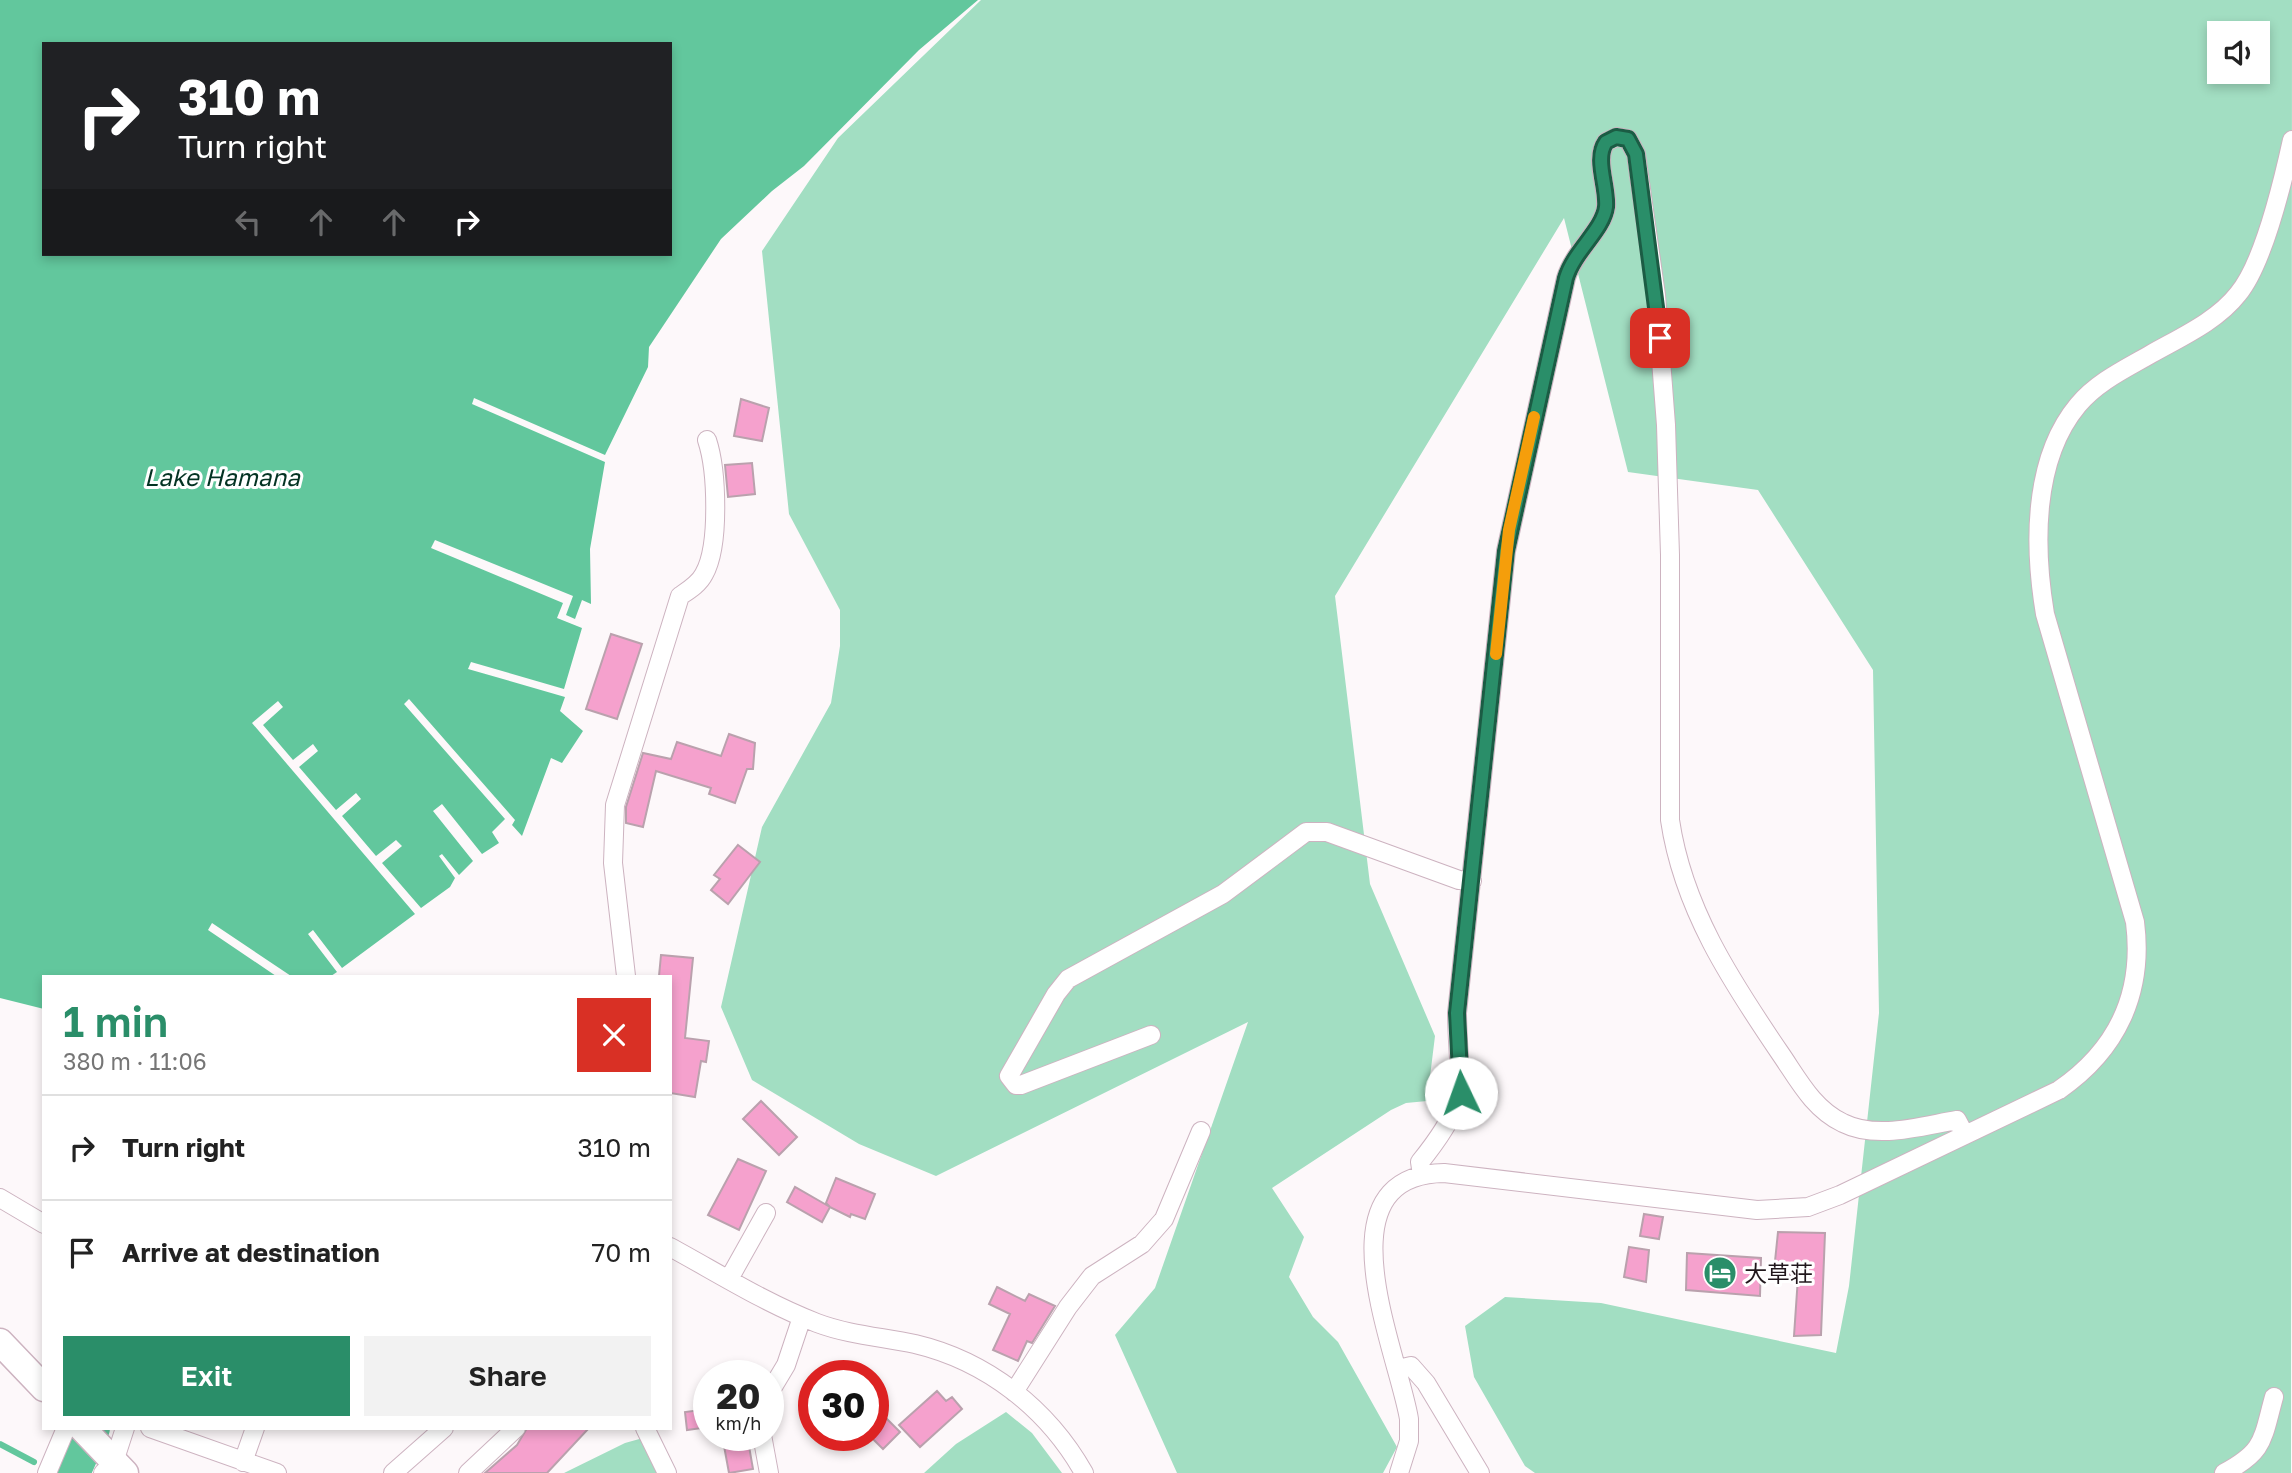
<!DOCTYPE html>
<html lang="en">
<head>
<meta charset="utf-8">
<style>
	:root { --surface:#fff; --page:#f2f2f2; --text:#222; --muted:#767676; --line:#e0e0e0; --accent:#2a8e69 }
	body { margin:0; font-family:"Golos Text","Noto Sans JP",sans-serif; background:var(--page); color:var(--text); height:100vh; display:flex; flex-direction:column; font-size:26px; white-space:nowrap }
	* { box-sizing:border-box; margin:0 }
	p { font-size:23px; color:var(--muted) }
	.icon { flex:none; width:38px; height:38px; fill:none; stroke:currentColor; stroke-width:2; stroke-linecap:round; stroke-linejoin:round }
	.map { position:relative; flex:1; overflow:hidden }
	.drawer { position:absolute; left:42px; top:975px; width:630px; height:455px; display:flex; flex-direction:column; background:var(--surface); border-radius:0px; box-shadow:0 4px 10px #0003 }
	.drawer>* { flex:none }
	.hud { position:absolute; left:42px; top:42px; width:630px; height:214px; border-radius:0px; box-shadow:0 4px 10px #0003; background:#202124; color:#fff; overflow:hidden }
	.tools { position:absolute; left:2207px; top:21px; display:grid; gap:14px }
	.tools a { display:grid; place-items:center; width:63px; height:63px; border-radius:0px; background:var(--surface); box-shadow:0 4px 10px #0003; font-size:35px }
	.speed { position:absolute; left:693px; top:1360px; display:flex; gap:14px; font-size:35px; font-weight:700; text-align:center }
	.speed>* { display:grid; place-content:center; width:91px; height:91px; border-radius:50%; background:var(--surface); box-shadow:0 4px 10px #0003; line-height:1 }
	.speed small { font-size:18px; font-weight:400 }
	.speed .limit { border:10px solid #d22; background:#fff; color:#111 }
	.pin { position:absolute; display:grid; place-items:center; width:60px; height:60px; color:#fff; margin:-30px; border-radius:14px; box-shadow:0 4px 10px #0006 }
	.me { position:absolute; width:77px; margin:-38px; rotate:357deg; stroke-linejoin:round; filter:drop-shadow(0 0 5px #0008) }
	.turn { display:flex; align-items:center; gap:24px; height:147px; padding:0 21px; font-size:32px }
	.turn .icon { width:91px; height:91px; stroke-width:2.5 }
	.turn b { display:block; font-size:49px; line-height:60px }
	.lanes { display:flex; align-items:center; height:66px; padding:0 21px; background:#0003; justify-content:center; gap:35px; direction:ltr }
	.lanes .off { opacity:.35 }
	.round { display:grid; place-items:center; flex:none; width:74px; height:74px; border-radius:0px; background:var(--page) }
	.headline { display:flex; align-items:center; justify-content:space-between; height:119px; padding:0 21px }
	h1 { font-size:42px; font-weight:600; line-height:52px; color:var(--accent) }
	.button { display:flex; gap:14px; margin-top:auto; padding:14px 21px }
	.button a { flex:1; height:80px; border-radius:0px; background:var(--accent); color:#fff; font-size:28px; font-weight:600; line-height:80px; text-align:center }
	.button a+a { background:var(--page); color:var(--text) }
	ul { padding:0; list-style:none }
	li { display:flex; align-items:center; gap:21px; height:105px; padding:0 21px; border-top:2px solid var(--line) }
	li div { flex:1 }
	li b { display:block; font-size:26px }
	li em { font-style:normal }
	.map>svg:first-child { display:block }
</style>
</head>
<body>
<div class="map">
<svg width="2292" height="1473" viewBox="0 0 2292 1473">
	<rect width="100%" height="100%" fill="#fdf8fa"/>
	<path fill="#a2dec2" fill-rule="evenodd" d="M981,0H2292L2291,1473H1535L1525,1466L1474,1377L1465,1326L1505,1297L1601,1303L1836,1353L1849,1286L1879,1013L1873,670L1758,490L1628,472L1564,218L1335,596L1370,884L1435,1036L1427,1101L1406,1103L1391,1110L1272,1188L1304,1237L1289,1277L1313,1317L1338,1342L1397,1447L1383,1473H1177L1115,1335L1155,1288L1248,1022L936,1176L859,1144L752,1080L721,1007L762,827L831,703L840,646V610L789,514L762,251L838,138ZM2219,33H2258V72H2219Z
		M1006,1412L1032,1433L1062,1473H924L956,1444Z
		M643,1438L666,1473H564L625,1443Z"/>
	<path fill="#62c79d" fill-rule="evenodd" d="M0,0H978L919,50L804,166L772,191L721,239L649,347L648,367L605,455L474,398L472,404L605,462L590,549L591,604L582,600L575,619L566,615L573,596L435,540L431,548L563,603L557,618L582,628L564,689L471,662L468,669L565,697L560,711L583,731L562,763L551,758L522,836L512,825L515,820L409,699L404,704L505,819L492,832L499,843L482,854L442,804L433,811L473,861L459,875L442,854L439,856L455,878L450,887L421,908L382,863L402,846L396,840L376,856L342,816L361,799L356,793L336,810L299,767L318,751L313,744L293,760L263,725L283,707L278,701L252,723L415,914L342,968L313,930L308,934L337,972L331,976H291L212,923L208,930L276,976H44V1009L0,998ZM44,44H670V254H44Z"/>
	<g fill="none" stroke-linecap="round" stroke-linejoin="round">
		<path stroke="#62c79d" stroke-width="6" d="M0,1444L34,1462"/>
		<path stroke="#62c79d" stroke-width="38" d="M71,1473L91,1428"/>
	</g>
	<path fill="#f5a1cd" stroke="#baa1ad" stroke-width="2" d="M741,399L769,408L762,441L734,436Z
		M752,463L755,494L728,497L725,465Z
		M611,634L642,644L617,719L586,709Z
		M729,734L755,743L753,769H747L735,803L709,794L711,788L656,771L643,827L626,823V807L643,753L671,759L677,742L721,756Z
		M738,845L760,862L728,904L711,890L720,879L714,875Z
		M661,955L693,958L685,1038L709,1041L706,1062L701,1061L695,1097L670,1093V976H659Z
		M761,1101L797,1137L779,1155L743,1119Z
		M738,1159L766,1171L739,1230L708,1215Z
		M836,1178L875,1194L865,1219L851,1214L850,1217L830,1207L822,1222L787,1202L795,1187L830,1207L826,1203Z
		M1644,1214L1663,1217L1659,1239L1640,1236Z
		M1778,1232L1825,1233L1821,1335L1794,1336L1798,1277L1774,1271Z
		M1629,1247L1649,1250L1646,1282L1624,1277Z
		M1687,1253L1761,1258L1760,1296L1686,1290Z
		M997,1287L1025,1301L1029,1294L1055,1306L1032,1343L1027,1341L1018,1361L993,1350L1010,1314L989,1304Z
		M937,1391L946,1401L952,1397L962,1409L920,1447L899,1425Z
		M873,1405L900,1432L883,1449L873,1439Z
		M709,1409V1427L687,1430L685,1412Z
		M527,1428H589L547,1473H485L517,1445Z
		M722,1435H747L753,1469L729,1473Z"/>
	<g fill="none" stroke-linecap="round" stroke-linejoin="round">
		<defs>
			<path id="street" d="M626,976L613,863L615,805L680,596C689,590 699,584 704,574C720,546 717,470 707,440
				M1151,1035L1021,1085H1016L1009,1076L1056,994L1068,979L1223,894L1306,832H1327L1459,880L1472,881
				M1422,1175L1420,1162C1473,1096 1458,1091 1457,1013L1506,551L1566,278C1574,251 1603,230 1606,207C1608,187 1594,160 1606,142L1617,137L1628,139L1636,154L1656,295L1666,425L1670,555V820C1683,908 1731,981 1780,1053C1798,1079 1813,1109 1843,1123C1877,1140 1921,1126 1957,1120L1965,1135
				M0,1198L44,1224
				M670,1247C718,1273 765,1303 817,1323C849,1335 882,1337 915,1344C987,1361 1048,1409 1084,1473
				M729,1279L766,1213
				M1398,1369L1411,1366L1426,1383L1480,1473
				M1014,1392L1068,1307L1092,1276L1142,1244L1164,1219L1201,1131
				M768,1395L786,1365L802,1317
				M150,1428L277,1473
				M645,1428L667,1473
				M762,1435L769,1473
				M243,1462L255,1428
				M47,1473L66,1428
				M103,1473L114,1462L125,1428
				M393,1473L444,1428
				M468,1473L516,1428
				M1399,1473L1409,1441V1419C1398,1352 1317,1175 1444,1173L1757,1210L1808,1207L1840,1195L2059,1090C2117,1050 2144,993 2135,922L2045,614C2034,548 2032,460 2078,405C2097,382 2125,369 2151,354C2181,337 2217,321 2238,294C2264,263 2283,181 2292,140
				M2224,1473C2265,1451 2262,1440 2274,1397"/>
			<path id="secondary" d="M0,1342L44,1388
				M82,1428L125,1473"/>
		</defs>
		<use href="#street" stroke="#cdb3c0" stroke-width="20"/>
		<use href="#secondary" stroke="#cdb3c0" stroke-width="29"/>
		<use href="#street" stroke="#fff" stroke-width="18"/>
		<use href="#secondary" stroke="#fff" stroke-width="26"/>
	</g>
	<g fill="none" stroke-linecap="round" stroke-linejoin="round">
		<defs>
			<path id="route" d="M1461,1093L1457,1013L1506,551L1566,278C1574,251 1603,230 1606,207C1608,187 1594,159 1606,142L1616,137L1628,139L1636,154L1660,338"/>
		</defs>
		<use href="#route" stroke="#1b5c44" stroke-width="18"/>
		<use href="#route" stroke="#2a8e69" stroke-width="12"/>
		<path stroke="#f59e0b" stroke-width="12" d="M1496,654L1509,530L1534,417"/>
	</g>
	<defs>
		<symbol id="hotel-disc" viewBox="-11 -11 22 22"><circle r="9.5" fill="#2a8e69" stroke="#fff"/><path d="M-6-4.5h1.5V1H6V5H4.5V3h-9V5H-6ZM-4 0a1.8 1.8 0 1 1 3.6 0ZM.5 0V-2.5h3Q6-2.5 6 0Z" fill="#fff"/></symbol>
	</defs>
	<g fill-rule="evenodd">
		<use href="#hotel-disc" x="1701" y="1254" width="38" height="38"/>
	</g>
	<g text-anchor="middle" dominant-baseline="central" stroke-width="6" stroke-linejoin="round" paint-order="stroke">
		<g font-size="23" fill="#21171c" stroke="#fff" text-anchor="start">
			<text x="1744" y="1273">大草荘</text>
		</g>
		<g font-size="24" font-style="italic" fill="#043323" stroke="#fff">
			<text x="222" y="476">Lake Hamana</text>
		</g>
	</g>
</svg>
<div class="tools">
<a><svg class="icon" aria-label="sound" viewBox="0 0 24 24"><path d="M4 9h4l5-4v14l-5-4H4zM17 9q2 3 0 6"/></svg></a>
</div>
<div class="speed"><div>20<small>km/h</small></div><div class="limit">30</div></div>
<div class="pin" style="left:1660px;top:338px;background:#d93025"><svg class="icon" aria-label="arrive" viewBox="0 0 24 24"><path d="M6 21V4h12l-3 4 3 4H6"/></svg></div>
<svg class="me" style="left:1461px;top:1093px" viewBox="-20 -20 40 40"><circle r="19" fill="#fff"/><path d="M0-13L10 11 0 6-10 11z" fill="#2a8e69"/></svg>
<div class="hud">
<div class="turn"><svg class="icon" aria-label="right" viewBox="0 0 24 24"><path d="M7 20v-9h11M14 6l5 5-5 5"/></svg><div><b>310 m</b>Turn right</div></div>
<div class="lanes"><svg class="icon off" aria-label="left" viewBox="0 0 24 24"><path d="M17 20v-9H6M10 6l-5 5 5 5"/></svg><svg class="icon off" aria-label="ahead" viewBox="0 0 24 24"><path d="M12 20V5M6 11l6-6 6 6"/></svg><svg class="icon off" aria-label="ahead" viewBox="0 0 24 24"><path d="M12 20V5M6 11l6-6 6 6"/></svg><svg class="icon" aria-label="right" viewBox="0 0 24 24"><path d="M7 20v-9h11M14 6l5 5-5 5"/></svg></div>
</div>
<section class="drawer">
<div class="headline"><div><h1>1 min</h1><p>380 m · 11:06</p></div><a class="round" style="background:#d93025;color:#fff"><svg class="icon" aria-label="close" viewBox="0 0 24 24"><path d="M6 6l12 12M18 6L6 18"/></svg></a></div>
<ul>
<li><svg class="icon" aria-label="right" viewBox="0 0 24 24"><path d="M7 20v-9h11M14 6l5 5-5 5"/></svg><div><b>Turn right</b></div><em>310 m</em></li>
<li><svg class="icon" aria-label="arrive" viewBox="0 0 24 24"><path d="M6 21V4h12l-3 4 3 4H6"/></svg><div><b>Arrive at destination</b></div><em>70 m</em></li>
</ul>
<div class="button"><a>Exit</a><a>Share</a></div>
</section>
</div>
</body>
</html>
